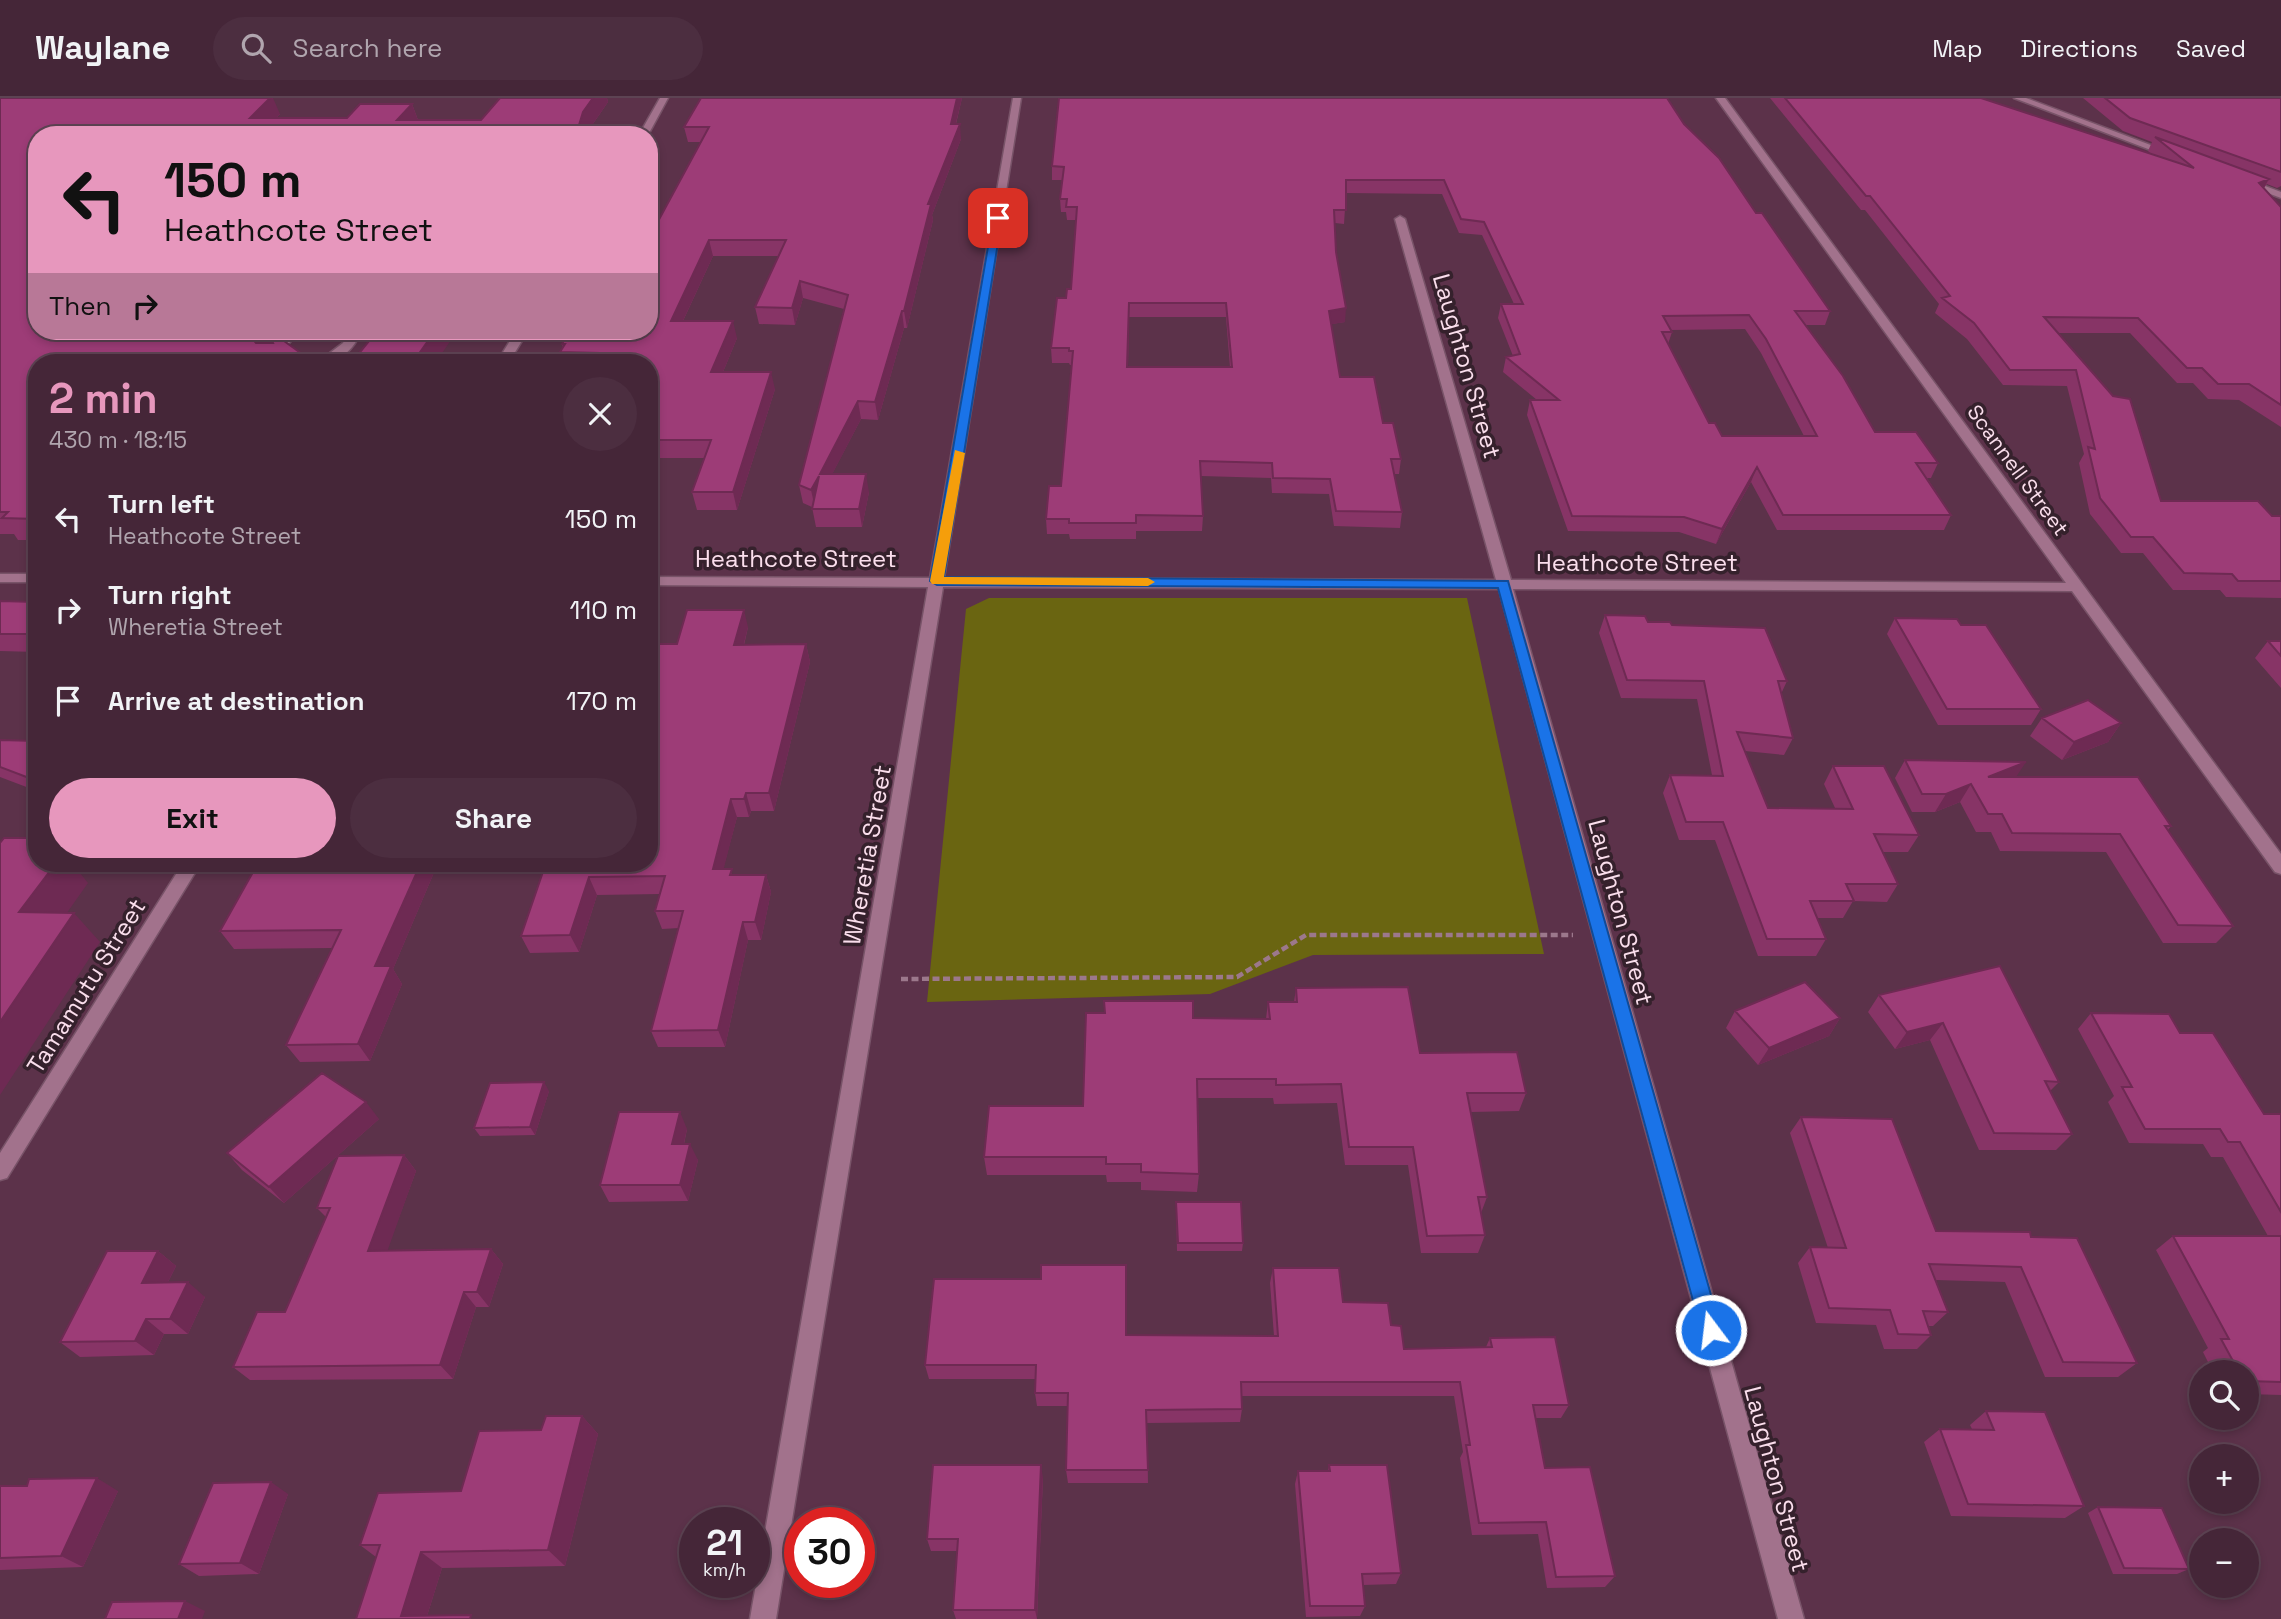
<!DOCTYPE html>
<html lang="en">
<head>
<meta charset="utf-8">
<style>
	:root { --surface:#452638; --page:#4c2e40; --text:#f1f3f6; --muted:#b0a5ae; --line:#5d4353; --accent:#e797bd }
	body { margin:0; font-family:"Space Grotesk",sans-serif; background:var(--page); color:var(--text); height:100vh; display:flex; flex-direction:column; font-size:26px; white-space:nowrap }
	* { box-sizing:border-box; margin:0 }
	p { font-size:23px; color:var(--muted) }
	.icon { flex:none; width:38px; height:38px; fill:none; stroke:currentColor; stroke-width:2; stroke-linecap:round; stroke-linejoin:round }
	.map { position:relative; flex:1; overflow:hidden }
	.panel { position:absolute; left:28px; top:256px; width:630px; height:518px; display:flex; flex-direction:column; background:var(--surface); border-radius:28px; box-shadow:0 4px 10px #0003,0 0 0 2px var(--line) }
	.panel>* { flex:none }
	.top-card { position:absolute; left:28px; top:28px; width:630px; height:214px; border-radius:28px; box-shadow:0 4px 10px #0003,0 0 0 2px var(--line); background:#e797bd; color:#111; overflow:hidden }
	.controls { position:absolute; left:2189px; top:1262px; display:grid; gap:14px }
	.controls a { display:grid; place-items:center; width:70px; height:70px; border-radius:50%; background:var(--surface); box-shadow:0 4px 10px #0003,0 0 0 2px var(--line); font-size:35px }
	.speed { position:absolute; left:679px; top:1409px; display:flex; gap:14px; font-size:35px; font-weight:700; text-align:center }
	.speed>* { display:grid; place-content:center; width:91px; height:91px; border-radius:50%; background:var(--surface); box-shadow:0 4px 10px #0003,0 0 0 2px var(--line); line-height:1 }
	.speed small { font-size:18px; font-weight:400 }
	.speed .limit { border:10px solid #d22; background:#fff; color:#111 }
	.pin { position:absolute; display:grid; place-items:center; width:60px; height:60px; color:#fff; margin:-30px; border-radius:14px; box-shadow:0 4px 10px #0006 }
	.me { position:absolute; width:77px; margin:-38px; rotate:345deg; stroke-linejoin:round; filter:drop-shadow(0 0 5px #0008) }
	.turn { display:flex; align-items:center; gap:24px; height:147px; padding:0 21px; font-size:32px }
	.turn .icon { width:91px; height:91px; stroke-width:2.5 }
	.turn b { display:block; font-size:49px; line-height:60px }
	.then { display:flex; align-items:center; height:66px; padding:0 21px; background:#0003; gap:14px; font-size:26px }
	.round { display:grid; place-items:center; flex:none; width:74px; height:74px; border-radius:37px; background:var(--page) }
	.headline { display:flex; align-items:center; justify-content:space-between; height:119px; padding:0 21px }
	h1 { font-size:42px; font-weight:700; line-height:52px; color:var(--accent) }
	.button { display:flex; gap:14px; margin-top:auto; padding:14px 21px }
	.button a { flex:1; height:80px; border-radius:42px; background:var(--accent); color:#111; font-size:28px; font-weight:700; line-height:80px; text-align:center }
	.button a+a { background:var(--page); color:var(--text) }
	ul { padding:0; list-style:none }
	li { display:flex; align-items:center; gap:21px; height:91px; padding:0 21px }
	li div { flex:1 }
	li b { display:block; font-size:26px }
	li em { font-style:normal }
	header { display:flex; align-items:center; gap:42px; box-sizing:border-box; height:98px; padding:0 35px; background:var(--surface); border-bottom:2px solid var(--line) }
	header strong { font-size:33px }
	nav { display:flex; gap:38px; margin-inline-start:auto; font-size:24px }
	.search { width:490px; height:63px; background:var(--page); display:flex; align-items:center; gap:18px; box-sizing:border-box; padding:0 24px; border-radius:38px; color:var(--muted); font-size:26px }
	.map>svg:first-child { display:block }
</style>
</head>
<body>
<header>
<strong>Waylane</strong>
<div class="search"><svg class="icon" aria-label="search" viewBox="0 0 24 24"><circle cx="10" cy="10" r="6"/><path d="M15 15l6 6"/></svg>Search here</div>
<nav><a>Map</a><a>Directions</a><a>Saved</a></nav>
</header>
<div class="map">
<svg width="2281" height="1521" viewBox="0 0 2281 1521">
	<rect width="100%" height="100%" fill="#5c324a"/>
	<path fill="#6a6511" d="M989,500H1467L1544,856L1313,857L1210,896L927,904L966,511Z"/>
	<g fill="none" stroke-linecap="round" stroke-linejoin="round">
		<defs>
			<path id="minor" d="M660,0H668L648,37H639Z
				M1013,0H1021L944,480L1496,482L1395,121L1400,118L1405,121L1511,482L2066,485L1716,0H1725L2281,756V776L2275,774L2072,493L1513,491L1804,1521H1778L1499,491L943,489L776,1521H750L928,489L649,487V479L930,480Z
				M2014,0H2026L2177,57L2169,59Z
				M2244,80L2281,94V100L2241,85L2239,83Z
				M287,233H299L277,260L281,264H268L264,260Z
				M349,233H361C354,253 339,264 318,264L343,245Z
				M516,233H528L509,264H497Z
				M0,476H37V484H0Z
				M183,765H201L7,1080L0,1082V1055Z"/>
		</defs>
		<use href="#minor" stroke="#785368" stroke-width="3"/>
		<path stroke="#9c788c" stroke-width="4.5" stroke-dasharray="7 3.5" stroke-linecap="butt" d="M901,881L1237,879L1306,837H1573"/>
		<use href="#minor" fill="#a2728c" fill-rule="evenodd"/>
	</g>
	<path fill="#873466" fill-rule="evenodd" d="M0,0L280,16L276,20H347L412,6L418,22H481L500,0H607L608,4L588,33L37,233H266L272,245L313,264H37V442H18L14,436H0Z
		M701,0H962L956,26L961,41L932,117L933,122L907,230H904L878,322L861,321L832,376L869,394L862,429H816L812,409L803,405L799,387L844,211L803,200L795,227L759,226L755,209L779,158H713L683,223L737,240L723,274L775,291L737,412H697L692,394L705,360H649V264H563L560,254L563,250L562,246L649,233L701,44H688L684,29Z
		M1770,0H1981L2152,57L2148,53L2152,44L2123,33L2083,0H2281V88L2277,90L2267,86L2264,90L2281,109V329L2239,302L2208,301L2193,285H2177L2130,235H2057L2161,403L2272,418H2281V500L2226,499L2220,492H2173L2143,455H2121L2090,416L2079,365L2084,356L2067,288L2003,287L1967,241L1935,215L1939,206L1865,112H1861Z
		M1684,26L1756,115L1830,213L1825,227H1806L1875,334L1938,365L1931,380H1927L1951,417L1944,432H1777L1751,384L1716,446L1679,434L1568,433L1527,317L1530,302H1537L1503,274L1506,259L1513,258L1498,220L1501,206H1514L1482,137L1459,135L1442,96L1346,95L1344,126L1335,125L1336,154L1345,224L1331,226L1340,279L1383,325L1401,361L1399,376H1394L1402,414L1400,430L1334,428L1329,396L1272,395L1271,380L1201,378L1203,418L1202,433H1136V441H1070L1069,436H1047L1046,421L1061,388L1072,267H1070L1069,265H1052L1051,250L1066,200L1071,191L1076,122H1067L1066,114H1061L1060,101L1062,82H1052V68ZM1129,219H1226L1230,269H1128ZM1745,231L1761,255L1804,338H1722L1709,325L1668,246L1672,234L1671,232Z
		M0,503L37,504V554L0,553Z
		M1605,517L1672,527L1787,583L1781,596L1793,640L1784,657L1745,653L1768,710H1835L1824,686L1833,668L1919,737L1908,754H1882L1898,786L1887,804L1853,803L1843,820H1817L1826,841L1816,858H1758L1715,742H1679L1663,695L1670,677H1712L1697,601L1621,600L1599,535Z
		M1895,520L1961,527L2041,611L2031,627H1938L1887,536Z
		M748,529L744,547L806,546L810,564L774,713H751L749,719H737L723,771L734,777H766L771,794L761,842H748L725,949H658L651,933L679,830L662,831L655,813L660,796L597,797L579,854L530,855L521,838L677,546Z
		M2268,543H2281V590L2255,560Z
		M2042,620L2121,625L2108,644L2062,662L2030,638Z
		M0,642L37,643V693L0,679Z
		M1905,662L2016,679L2171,728L2168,732L2233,828L2216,845H2163L2106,754L2000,753L1991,734H1976L1960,704L1935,714H1912L1895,680Z
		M258,765H438L393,871L402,886L370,963L300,964L286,947L333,850L234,851L220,833Z
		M2000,868L2059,984L2050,993L2072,1036L2056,1052H1979L1930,942L1895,951L1868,914L1879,897Z
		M1296,890L1420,955L1526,995L1519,1013L1471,1014L1487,1099L1481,1115L1485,1137L1478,1155H1421L1408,1067H1345L1337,1005L1274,1006L1273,1000H1198L1199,1076L1197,1094L1141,1092V1084H1107L1106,1077H987L984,1059L1083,1008L1193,920L1266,921L1268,904H1294Z
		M1735,913L1840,920L1829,938L1758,967L1726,930Z
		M2091,915L2180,935L2264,1016H2281V1297L2247,1296V1274H2213L2203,1254L2208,1250L2156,1152L2173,1138H2268L2223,1059H2211L2203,1046L2129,1045L2108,1004L2114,998L2078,931Z
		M549,993L535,1037L480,1038L474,1030Z
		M1801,1019L1936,1133L2031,1139L2137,1265L2118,1279H2045L2005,1184L1936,1182L1948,1214L1933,1228H1929L1931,1237L1917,1251H1884L1876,1227L1816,1225L1798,1165L1810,1149L1828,1150L1790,1035Z
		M379,1021L284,1105L242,1072L227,1055Z
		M687,1031L684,1046L698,1062L688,1103L609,1104L600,1087Z
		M404,1057L416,1073L387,1152L491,1151L503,1166L489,1209H476L453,1281L250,1282L233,1269L285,1214L326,1119L317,1110Z
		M1176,1104L1243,1145L1242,1153H1177Z
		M158,1153L176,1168L168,1184L205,1199L188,1236H164L154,1257L80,1259L60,1244Z
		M1273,1170L1391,1227L1404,1251L1486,1249L1490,1240L1569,1307L1561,1320H1535L1545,1370L1615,1478L1605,1489L1547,1490L1538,1436L1472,1437L1460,1360L1463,1354L1454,1298H1241L1242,1311L1240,1324L1147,1325L1148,1385H1068L1066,1372L1068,1308H1037L1035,1295L1036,1281H929L925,1267L1126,1237L1274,1238L1270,1185Z
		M1986,1313L2084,1408L2065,1420L1951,1418L1924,1344L1940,1331H1972L1970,1327Z
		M582,1318L598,1336L565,1468L442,1470L427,1518L356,1521L376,1459L360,1447L461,1393L541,1332Z
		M1329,1367L1401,1475L1396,1486L1363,1487L1365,1508L1360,1518L1306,1519L1295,1386L1298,1373H1328Z
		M1043,1380L1037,1521H956L953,1512L957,1453H931L927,1441Z
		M0,1388L118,1393L83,1469L0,1472Z
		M288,1396L259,1476L199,1478L179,1466Z
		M2098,1409L2189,1471L2177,1476H2113L2088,1415Z"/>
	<path fill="#6e2a53" d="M267,0H273L280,16L260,37L250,20Z
		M593,0H607L608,4L588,33L587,37H576L583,14Z
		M957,0H962L952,41L951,26Z
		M412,6L419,25L397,22Z
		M960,26L961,41L932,117L933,122L907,230L904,213L928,106Z
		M2269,81L2261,95L2259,85Z
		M709,142L713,158L675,240L671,223Z
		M800,183L803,200L795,227L792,210Z
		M1346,210L1345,224L1327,227L1329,213Z
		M902,213L904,230L878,322L875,304Z
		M733,223L737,240L716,291L711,274Z
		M256,233H266L272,246L261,260L251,239Z
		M435,233H457L436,264H413Z
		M771,274L775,291L737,412L733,394Z
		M858,303L861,321L823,394L820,376Z
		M1757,369L1751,384L1716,446L1722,431Z
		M866,376L869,394L862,429L859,411Z
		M819,378L815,410L811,392Z
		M744,512L748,529L739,565L734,547Z
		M806,546L810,564L774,713L769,695Z
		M2121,625L2108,644L2062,662L2074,644Z
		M2026,664L2014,682L1988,679Z
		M1971,686L1960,704L1935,714L1946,696Z
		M746,695L751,713L749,719L744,701Z
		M731,701L737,719L719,789L713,771Z
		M50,765H72L88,785L47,843L19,814Z
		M421,765H438L393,871L402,886L370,963L358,946L375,868Z
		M766,777L771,794L761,842L755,824Z
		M589,779L597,797L579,854L570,837Z
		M74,815L100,844L0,997V924Z
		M743,824L748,842L725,949L718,932Z
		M1840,920L1829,938L1758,967L1769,950Z
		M1943,925L1930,942L1895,951L1907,934Z
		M544,984L549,993L535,1037L530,1029Z
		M366,1004L379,1021L284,1105L269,1089Z
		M680,1014L687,1031L680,1063L672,1046Z
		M690,1046L698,1062L688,1103L680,1087Z
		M404,1057L416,1073L382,1168L368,1153Z
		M491,1151L503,1166L489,1209L477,1194Z
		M158,1153L176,1168L160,1200L142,1185Z
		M188,1184L205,1199L188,1236L170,1221Z
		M464,1194L476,1209L453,1281L440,1267Z
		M146,1221L164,1236L154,1257L135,1243Z
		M582,1318L598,1336L565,1468L548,1452Z
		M1041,1367L1043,1380L1037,1521L1035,1512Z
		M97,1380L118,1393L83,1469L61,1458Z
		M271,1384L288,1396L259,1476L240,1465Z
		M421,1454L442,1470L426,1521L401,1518Z
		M185,1503L205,1513L202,1521H178Z"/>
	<path fill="#9d3c77" stroke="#6e2a53" stroke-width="2" fill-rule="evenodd" d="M0,0H270L250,20H347L360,6H412L397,22H481L500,0H593L583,14L576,37H37V233H256L251,239L256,245H273L270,239L273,235L313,264H37V421L2,420L8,414H0Z
		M701,0H957L951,26H960L928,106H931L904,213H902L875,304L858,303L820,376H866L859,411H812L819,378L811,392L799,387L848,197L800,183L792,210L755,209L786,142H709L671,223H733L711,274H771L733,394H692L711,342H649V264H588L598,255L560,254L565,246H562L569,233H649V140L709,29H684Z
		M1059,0H1667L1684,26L1719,60L1756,115H1762L1830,213H1795L1843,278L1875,334H1916L1938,365H1916L1951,417H1783L1757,369L1722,431L1684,419L1572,418L1530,302H1559L1506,259L1520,256L1501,206H1523L1484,124L1461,121L1444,82H1346V112H1334L1336,154L1346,210L1329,213L1340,279H1374L1383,325H1393L1401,361H1391L1402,414L1336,413L1330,381L1273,380L1272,365L1200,363L1203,418L1136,417V425H1069V421H1046L1049,388H1061L1073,253H1069V250H1051L1057,200H1066L1067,191H1071L1077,109H1066L1067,101H1060L1064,69L1052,68ZM1129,205H1226L1232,269H1127ZM1749,217L1766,241L1817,338H1722L1715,325H1709L1662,234H1672L1663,218Z
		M1785,0H1981L2194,70L2155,39L2269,81L2259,85L2281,109V307L2249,286H2218L2202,270H2187L2138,220L2044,219L2113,298L2130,301L2161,403H2258L2272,418H2281V483H2238L2232,476L2184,475L2153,439H2131L2100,400L2088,349L2095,351L2076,272H2010L1974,225L1942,200L1950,198L1870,98H1866Z
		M2105,0H2281V74L2130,20Z
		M377,233H435L413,264H352Z
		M0,503L37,504V536H0Z
		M687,512H744L734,547L806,546L769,695H746L744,701H731L713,771H732L730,777H766L755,824H743L718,932L651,933L683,813H655L665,778L589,779L570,837L521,838L546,765H649V546H677Z
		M1605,517L1645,518L1648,524H1670L1672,527L1765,530L1787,583H1778L1793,640L1737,634L1768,710L1853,711L1833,668H1884L1919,737L1874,736L1898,786H1846L1854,803H1810L1826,841H1767L1723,724H1686L1670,677L1723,678L1704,583L1627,582Z
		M1895,520L1957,521L1961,527H1986L2041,611H1947Z
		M2268,543H2281V558Z
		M2088,602L2121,625L2074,644L2042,620Z
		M0,642L37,643V683L0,669Z
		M1905,662L2026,664L1988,679H2138L2171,728H2165L2233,828L2178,827L2120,736L2012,735L2002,716H1988L1971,686L1946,696H1922Z
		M4,740H37V765H56L19,814L74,815L0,924V745Z
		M258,765H421L375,868H391L358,946L286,947L341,832L220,833Z
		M2000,868L2059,984L2045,983L2072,1036L1994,1035L1943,925L1907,934L1879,897Z
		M1805,884L1840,920L1769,950L1735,913Z
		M1408,889L1420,955L1517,954L1526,995H1467L1487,1099H1478L1485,1137L1427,1138L1413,1049H1349L1341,986L1276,987V981H1197L1199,1076L1141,1074V1066H1106V1059H984L989,1008H1083L1086,915H1105L1104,903H1193V920L1270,921L1268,904H1297L1296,890Z
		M2091,915L2169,916L2180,935H2213L2264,1016H2281V1114L2240,1044H2228L2220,1031H2145L2122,989H2132Z
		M322,975L366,1004L269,1089L227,1055Z
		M544,984L530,1029L474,1030L490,985Z
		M619,1014H680L672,1046H690L680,1087H600Z
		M1801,1019L1892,1021L1936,1133L2030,1134L2031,1139L2077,1140L2137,1265L2063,1264L2021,1169L1929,1166L1948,1214L1923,1213L1931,1237L1898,1236L1890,1212L1829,1210L1810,1149L1846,1150Z
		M404,1057L368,1153L491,1151L477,1194H464L440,1267L233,1269L257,1214H285L330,1110H317L338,1058Z
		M1176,1104H1241L1243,1145H1178Z
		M2173,1138H2281V1284L2247,1283V1274H2239L2221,1241H2229Z
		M107,1153H158L142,1185L188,1184L170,1221H146L135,1243L60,1244Z
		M1041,1167H1126V1237L1278,1238L1273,1170H1339L1343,1204L1388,1205L1391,1227L1401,1228L1404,1251L1492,1249L1490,1240L1555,1239L1569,1307H1533L1545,1370L1590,1369L1615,1478L1556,1479L1546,1424L1479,1425L1466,1347H1470L1460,1284H1241L1242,1311L1146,1312L1148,1372H1066L1068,1295H1035L1036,1267H925L934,1181H1041Z
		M1986,1313L2045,1314L2084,1408L1968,1406L1940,1331L1994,1332Z
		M546,1318H582L548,1452L421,1454L401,1518L471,1517L470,1521H356L380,1447H360L378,1395L461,1393L479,1333L541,1332Z
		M933,1367H1041L1035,1512H953L958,1441H927Z
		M1329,1367H1387L1401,1475L1362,1476L1365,1508H1310L1298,1373H1330Z
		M97,1380L61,1458L0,1460V1388H27L29,1381Z
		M271,1384L240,1465L179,1466L213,1385Z
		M2098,1409L2162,1410L2189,1471L2124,1470Z
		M185,1503L178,1521H105L112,1504Z"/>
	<path fill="#1a73e8" stroke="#114b97" stroke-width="2" d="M998,117L1002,120L944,479L1508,483L1721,1232L1718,1239L1711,1242L1704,1239L1701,1232L1498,490L937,487L930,483L993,120Z"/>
	<path fill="#f59e0b" d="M955,352L965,355L944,479L1148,480L1155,484L1148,488L932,486L930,483Z"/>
	<g text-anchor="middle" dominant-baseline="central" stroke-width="7" stroke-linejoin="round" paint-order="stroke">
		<g font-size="21" fill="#fadeec" stroke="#35212c">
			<text transform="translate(2018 372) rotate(54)">Scannell Street</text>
		</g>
		<g font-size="24" fill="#fadeec" stroke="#35212c">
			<text transform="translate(1467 268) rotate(74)">Laughton Street</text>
			<text x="796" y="460">Heathcote Street</text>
			<text x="1637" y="464">Heathcote Street</text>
			<text transform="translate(867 757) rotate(-80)">Wheretia Street</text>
			<text transform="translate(1621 814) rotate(75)">Laughton Street</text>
			<text transform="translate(86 888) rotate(-58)">Tamamutu Street</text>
			<text transform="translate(1777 1381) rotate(75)">Laughton Street</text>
		</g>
	</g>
</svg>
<div class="controls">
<a><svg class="icon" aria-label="search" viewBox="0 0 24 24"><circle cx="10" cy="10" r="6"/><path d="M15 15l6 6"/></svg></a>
<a>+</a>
<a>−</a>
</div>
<div class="speed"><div>21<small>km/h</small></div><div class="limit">30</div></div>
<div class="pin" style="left:998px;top:120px;background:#d93025"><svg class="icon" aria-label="arrive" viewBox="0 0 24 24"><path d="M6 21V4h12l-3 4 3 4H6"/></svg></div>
<svg class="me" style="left:1711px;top:1232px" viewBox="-20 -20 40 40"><circle r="17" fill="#1a73e8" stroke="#fff" stroke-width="3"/><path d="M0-11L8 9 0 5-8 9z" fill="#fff"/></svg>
<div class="top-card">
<div class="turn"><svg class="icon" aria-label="left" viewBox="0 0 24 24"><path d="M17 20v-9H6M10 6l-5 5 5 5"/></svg><div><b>150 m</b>Heathcote Street</div></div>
<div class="then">Then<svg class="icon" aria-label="right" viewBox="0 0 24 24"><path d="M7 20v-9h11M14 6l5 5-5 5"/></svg></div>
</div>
<section class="panel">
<div class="headline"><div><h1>2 min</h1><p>430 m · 18:15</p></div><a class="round"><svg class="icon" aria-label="close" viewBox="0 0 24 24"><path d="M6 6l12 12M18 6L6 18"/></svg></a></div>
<ul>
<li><svg class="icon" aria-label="left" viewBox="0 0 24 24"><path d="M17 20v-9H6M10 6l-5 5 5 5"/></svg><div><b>Turn left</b><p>Heathcote Street</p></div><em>150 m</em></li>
<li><svg class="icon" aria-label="right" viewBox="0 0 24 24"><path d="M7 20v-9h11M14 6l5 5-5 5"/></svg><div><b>Turn right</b><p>Wheretia Street</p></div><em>110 m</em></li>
<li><svg class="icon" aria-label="arrive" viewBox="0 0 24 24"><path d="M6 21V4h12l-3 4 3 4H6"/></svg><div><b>Arrive at destination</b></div><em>170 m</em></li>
</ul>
<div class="button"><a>Exit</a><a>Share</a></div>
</section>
</div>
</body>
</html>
